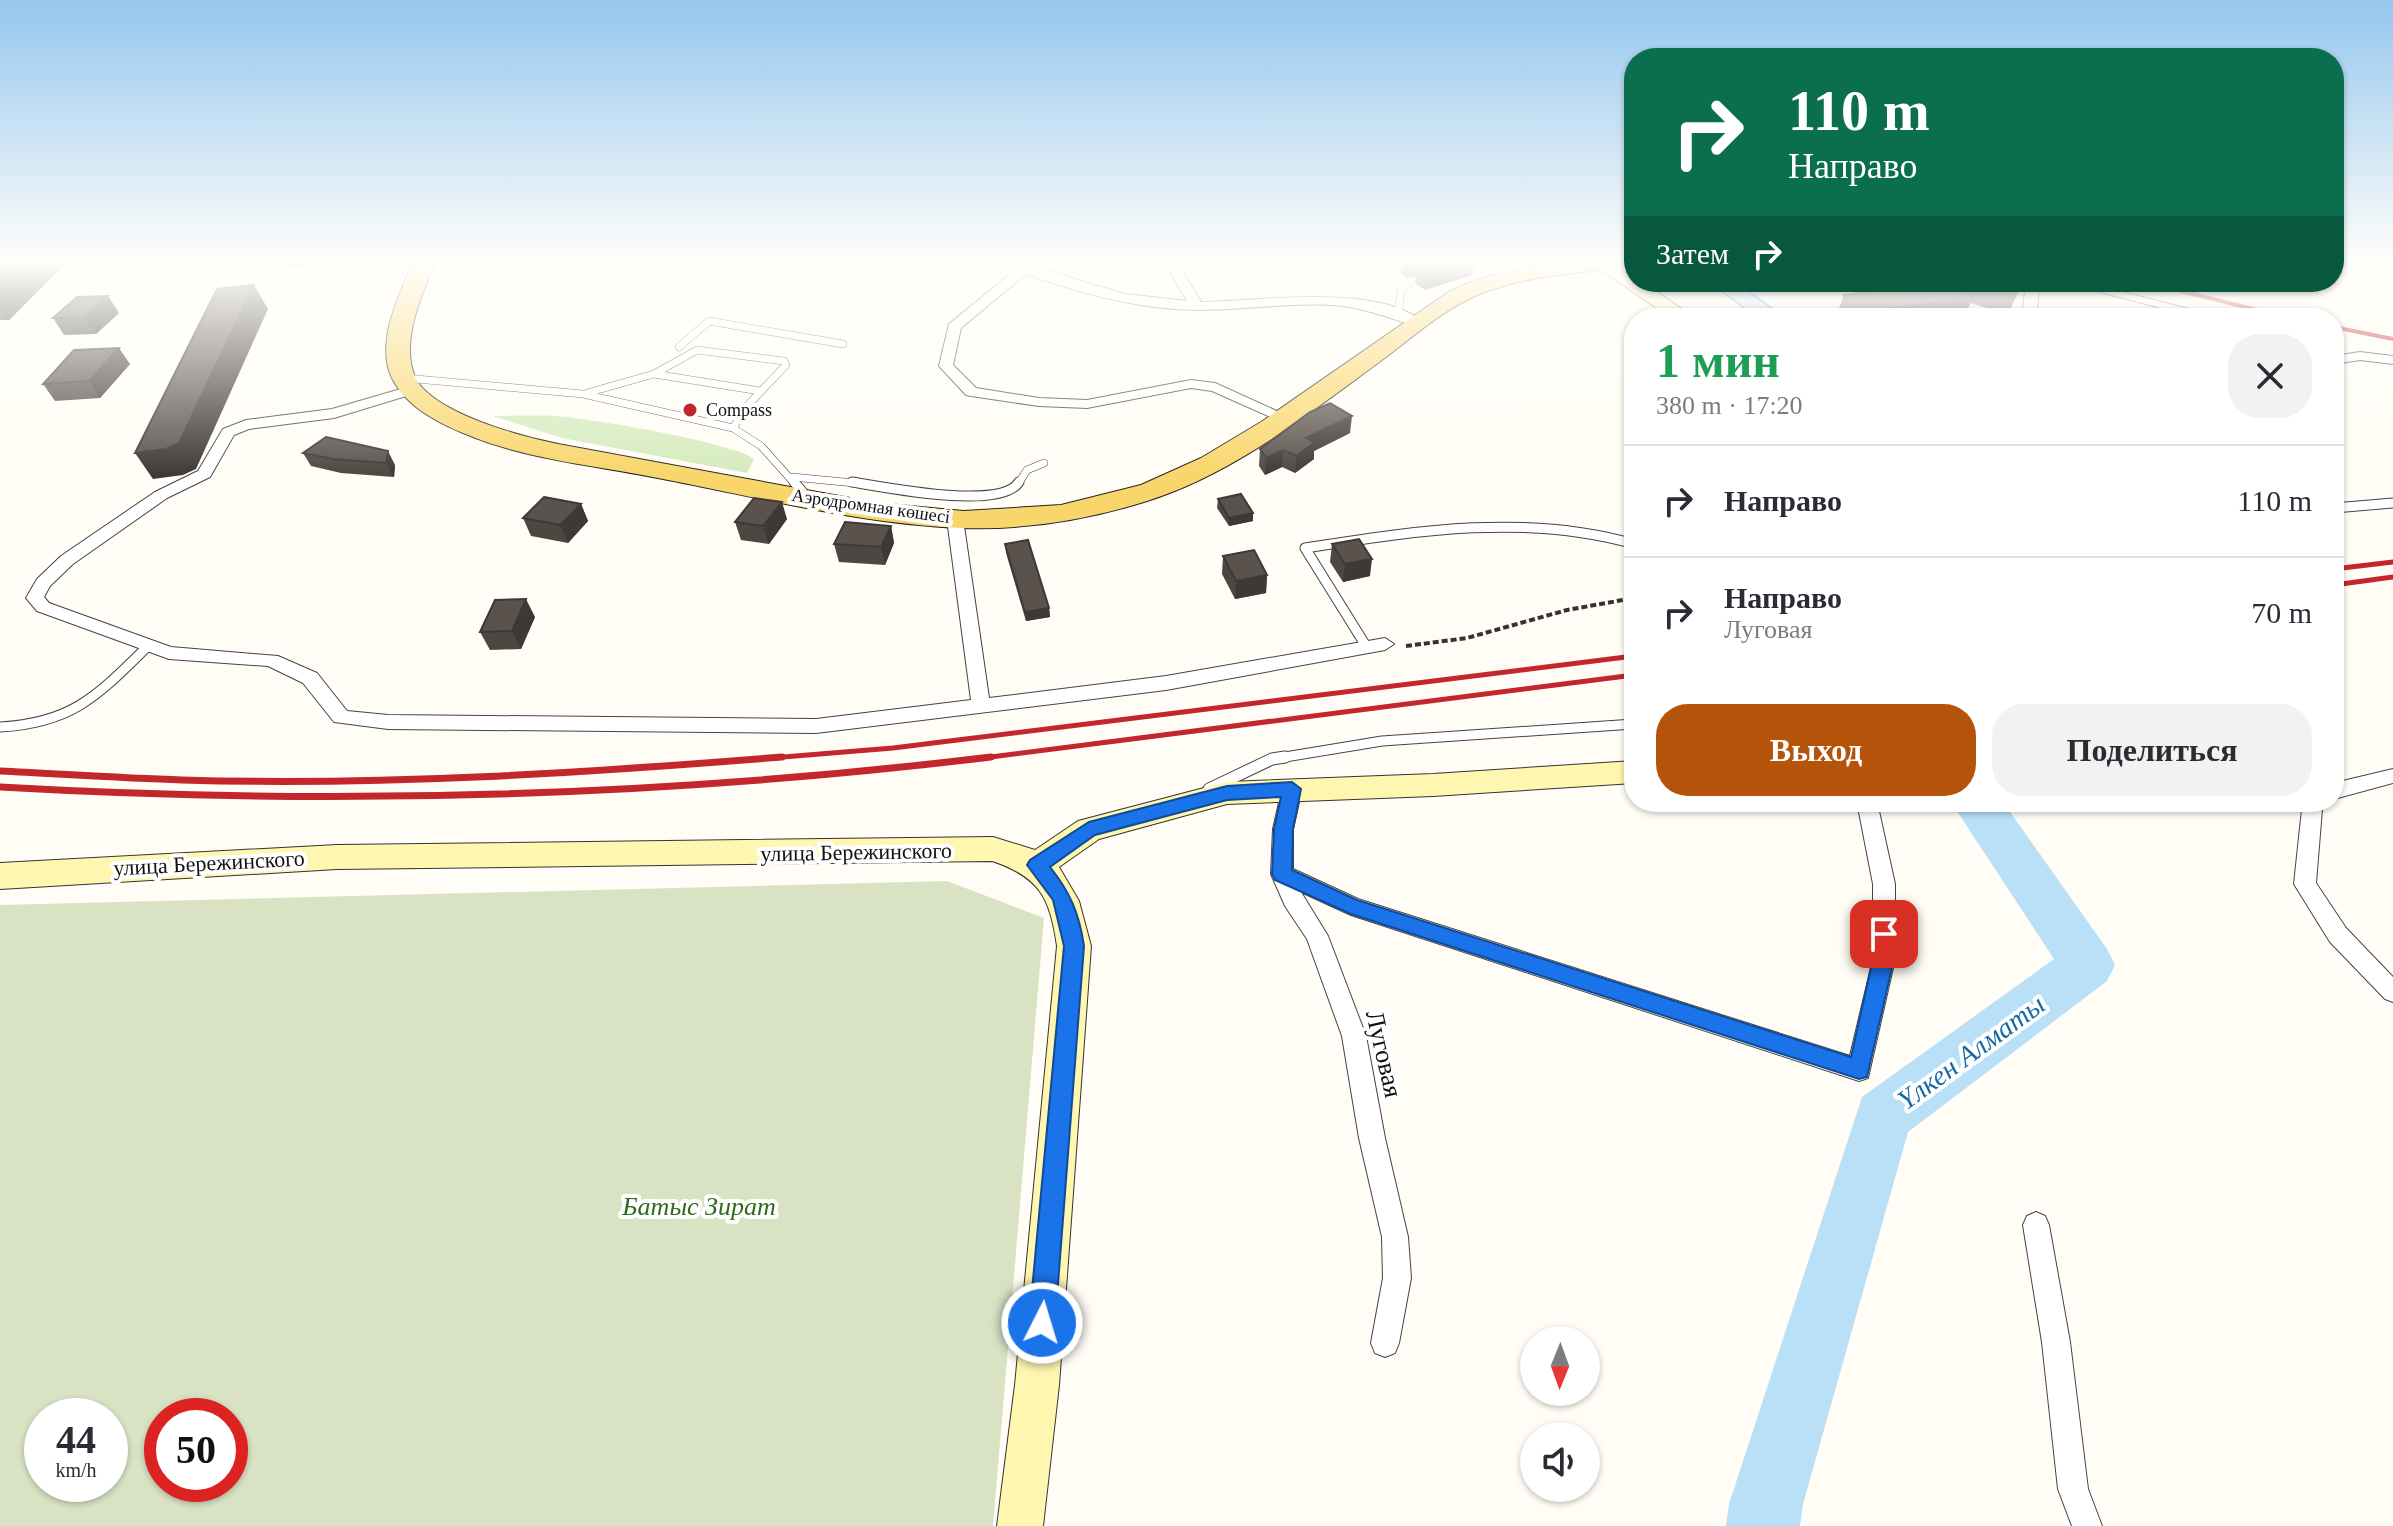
<!DOCTYPE html>
<html lang="ru">
<head>
<meta charset="utf-8">
<style>
	:root { --surface:#fff; --page:#f2f2f3; --text:#2b2b33; --muted:#7c7c81; --line:#e1e1e2; --accent:#b45309 }
	body { margin:0; font-family:Georgia,serif; background:var(--page); color:var(--text); height:100vh; display:flex; flex-direction:column; font-size:30px; white-space:nowrap }
	* { box-sizing:border-box; margin:0 }
	p { font-size:26px; color:var(--muted) }
	.icon { flex:none; width:44px; height:44px; fill:none; stroke:currentColor; stroke-width:2; stroke-linecap:round; stroke-linejoin:round }
	.map { position:relative; flex:1; overflow:hidden }
	.panel { position:absolute; left:1624px; top:308px; width:720px; height:504px; display:flex; flex-direction:column; background:var(--surface); border-radius:32px; box-shadow:0 2px 6px #0004 }
	.panel>* { flex:none }
	.banner { position:absolute; left:1624px; top:48px; width:720px; height:244px; border-radius:32px; box-shadow:0 2px 6px #0004; background:#0b6e4f; color:#fff; overflow:hidden }
	.needle { width:52px; rotate:181deg }
	.tools { position:absolute; left:1520px; top:1326px; display:grid; gap:16px }
	.tools a { display:grid; place-items:center; width:80px; height:80px; border-radius:50%; background:var(--surface); box-shadow:0 2px 6px #0004; font-size:40px }
	.speed { position:absolute; left:24px; top:1398px; display:flex; gap:16px; font-size:40px; font-weight:700; text-align:center }
	.speed>* { display:grid; place-content:center; width:104px; height:104px; border-radius:50%; background:var(--surface); box-shadow:0 2px 6px #0004; line-height:1 }
	.speed small { font-size:20px; font-weight:400 }
	.speed .limit { border:12px solid #d22; background:#fff; color:#111 }
	.pin { position:absolute; display:grid; place-items:center; width:68px; height:68px; color:#fff; margin:-34px; border-radius:16px; box-shadow:0 4px 12px #0006 }
	.me { position:absolute; width:88px; margin:-44px; rotate:5deg; stroke-linejoin:round; filter:drop-shadow(0 0 6px #0008) }
	.turn { display:flex; align-items:center; gap:28px; height:168px; padding:0 32px; font-size:36px }
	.turn .icon { width:104px; height:104px; stroke-width:2.5 }
	.turn b { display:block; font-size:56px; line-height:68px }
	.then { display:flex; align-items:center; height:76px; padding:0 32px; background:#0003; gap:16px; font-size:30px }
	.round { display:grid; place-items:center; flex:none; width:84px; height:84px; border-radius:32px; background:var(--page) }
	.headline { display:flex; align-items:center; justify-content:space-between; height:136px; padding:0 32px }
	h1 { font-size:48px; font-weight:700; line-height:60px; color:#1e9e55 }
	.action { display:flex; gap:16px; margin-top:auto; padding:16px 32px }
	.action a { flex:1; height:92px; border-radius:32px; background:var(--accent); color:#fff; font-size:32px; font-weight:700; line-height:92px; text-align:center }
	.action a+a { background:var(--page); color:var(--text) }
	ul { padding:0; list-style:none }
	li { display:flex; align-items:center; gap:24px; height:112px; padding:0 32px; border-top:2px solid var(--line) }
	li div { flex:1 }
	li b { display:block; font-size:30px }
	li em { font-style:normal }
	.map>svg:first-child { display:block }
</style>
</head>
<body>
<div class="map">
<svg width="2393" height="1526" viewBox="0 0 2393 1526">
	<rect width="100%" height="100%" fill="#fffdf5"/>
	<path fill="#d5ebbd" d="M493,416C514,416 535,415 555,416C588,418 732,442 754,459L747,473L562,438Z"/>
	<path fill="#d9e3c4" fill-rule="evenodd" d="M947,881L1044,918L993,1526H0V905ZM42,1416H110V1484H42ZM162,1416H230V1484H162Z"/>
	<path fill="#b9e0f7" stroke="#3f96cf" stroke-width="2" d="M1709,282H1736L1785,318H1758Z"/>
	<g fill="none" stroke-linecap="round" stroke-linejoin="round">
		<path fill="#b9e0f7" fill-rule="evenodd" d="M1951,802H2003L2107,949L2115,965L2107,981L1908,1132L1803,1504L1800,1526H1726L1729,1504L1862,1097L2054,959Z"/>
		<defs>
			<path id="service-far2" d="M1457,265L1489,266L1520,275
				M1398,313L1401,291L1411,281
				M679,347L709,321L843,344
				M654,374L760,391
				M405,378L583,394L733,428L761,446L795,484
				M587,393L654,374L697,350L784,361L786,365L748,405L733,428
				M792,477L865,484
				M1018,484L1027,470L1044,463"/>
			<path id="service-far1" d="M794,482L808,498
				M852,482C884,487 1001,511 1019,482
				M2334,508L2393,503
				M1366,646L1305,548C1415,531 1525,513 1634,544
				M0,727C74,723 99,694 149,645
				M1273,759L1382,741L1634,724"/>
			<path id="service" d="M1209,789L1272,759L1285,757"/>
			<path id="minor" d="M999,262H1018L1125,294L1187,301L1164,262H1177L1201,302C1259,301 1377,283 1423,322L1416,326C1388,318 1363,307 1333,305C1280,302 1228,313 1174,309C1123,305 1074,291 1026,274L961,328L953,365L976,388L1039,398L1087,400L1191,380L1215,383L1290,417L1282,422L1277,420L1212,391L1191,388L1087,408L1039,406L971,396L966,395L939,366L949,324L1015,270Z
				M2026,282H2040L2036,318H2022Z
				M2062,282H2085L2223,318H2199Z
				M2360,352L2393,356V364L2360,360L2334,364V356Z
				M411,386L416,387V393L334,418L249,429L234,435L210,477L167,498L73,564L50,586L44,597L49,603L171,647L278,656L317,673L347,711L388,715L816,719L971,700L947,519L955,514L963,519L989,698L1166,676L1385,638L1394,644L1385,650L1166,690L816,733L388,729L334,722L303,683L268,666L169,659L37,611L26,598L37,579L61,556L155,492L198,471L223,429L246,420L332,409Z
				M2393,769V783L2334,799V783Z
				M1292,781L1299,784L1302,789L1293,829V869L1358,899L1850,1056L1873,959V884L1857,802H1877L1895,884V959L1868,1078L1859,1081L1351,915L1301,892L1328,936L1366,1036L1385,1138L1408,1237L1411,1278L1399,1343L1395,1353L1385,1357L1375,1353L1371,1343L1383,1278L1382,1237L1359,1138L1342,1036L1307,939L1285,906L1271,874L1273,829L1282,789L1285,784Z
				M1912,802H1971L1968,807C1953,812 1930,812 1915,807Z
				M2300,802H2320L2322,809L2316,883L2346,928L2393,977V1002L2385,999L2330,942L2294,884L2302,809Z
				M2036,1212L2045,1216L2049,1225L2070,1342L2088,1489L2102,1526H2072L2058,1489L2042,1342L2023,1225L2027,1216Z"/>
			<path id="secondary" d="M1613,262L1634,276V282H1643L1695,318H1671L1591,263Z
				M1634,761V783L1433,796L1227,804L1099,839L1059,867L1079,901L1091,946L1059,1385L1043,1526H997L1015,1385L1057,946C1050,898 1040,877 992,861L337,869L0,889V863L337,845L993,837L1035,850L1078,821L1227,782L1433,774Z"/>
			<path id="primary" d="M413,262H435C422,295 400,341 415,377C431,413 523,437 558,444L877,503L964,511L1061,505L1141,485L1201,458L1261,422L1450,291C1505,265 1560,262 1620,262L1609,269C1564,274 1517,278 1475,296C1442,311 1415,335 1386,357C1312,411 1236,473 1147,501C1087,520 1024,530 962,528C861,524 762,498 663,479C600,466 534,461 473,437C444,426 408,409 393,380C374,345 399,295 413,262Z"/>
		</defs>
		<use href="#service-far2" stroke="#444" stroke-width="8"/>
		<use href="#service-far1" stroke="#444" stroke-width="11"/>
		<use href="#service" stroke="#444" stroke-width="13"/>
		<use href="#minor" stroke="#444" stroke-width="2"/>
		<use href="#secondary" stroke="#333" stroke-width="2"/>
		<use href="#primary" stroke="#222" stroke-width="2"/>
		<path stroke="#333" stroke-width="4" stroke-dasharray="6 3" stroke-linecap="butt" d="M1406,646L1467,638L1567,610L1634,598"/>
		<use href="#service-far2" stroke="#fff" stroke-width="7"/>
		<use href="#service-far1" stroke="#fff" stroke-width="9"/>
		<use href="#service" stroke="#fff" stroke-width="11"/>
		<use href="#minor" fill="#fff" fill-rule="evenodd"/>
		<use href="#secondary" fill="#fff6b0" fill-rule="evenodd"/>
		<use href="#primary" fill="#f9d66b" fill-rule="evenodd"/>
		<path stroke="#c4262e" stroke-width="4" d="M2144,282L2290,318
			M2334,327L2393,339"/>
		<path stroke="#c4262e" stroke-width="5" d="M2334,569L2393,562
			M2334,585L2393,577
			M758,759L893,748L1634,656
			M975,759L1634,675"/>
		<path stroke="#c4262e" stroke-width="7" d="M0,771C61,774 121,778 182,780C382,786 583,773 782,757
			M0,787C332,806 661,797 991,757"/>
	</g>
	<path fill="#4d4742" d="M0,262H67L9,320H0Z
		M1401,266L1473,267L1472,275L1425,290L1416,284L1415,276L1406,277L1401,274Z
		M1925,282H2023L2008,314L1970,303L1963,318H1835L1844,295L1926,283Z
		M119,313L96,334L64,335L53,318Z
		M130,364L100,398L55,401L43,384Z
		M1350,433L1314,451V459L1295,473L1282,467L1265,475L1259,466L1260,449Z
		M326,437L395,465L394,477L341,473L311,466L303,453Z
		M1218,499L1253,521L1229,526L1217,508Z
		M581,504L588,521L568,543L531,536L523,518Z
		M787,519L769,544L741,540L735,522Z
		M891,526L894,543L885,565L839,562L834,544Z
		M1005,544L1049,608L1050,617L1026,621L1006,553Z
		M1332,544L1370,576L1343,582L1330,562Z
		M1223,556L1267,575L1266,593L1235,599L1222,574Z
		M535,617L521,649L490,650L480,632Z"/>
	<path fill="#3f3936" d="M29,262H67L9,320L0,308V290Z
		M287,262H324V264L290,267Z
		M1473,267L1472,275L1425,290L1426,282Z
		M1416,268L1415,276L1406,277L1407,269Z
		M254,285L268,309L196,469L183,475L153,479L135,453Z
		M108,296L119,313L96,334L84,318Z
		M1973,298L1963,318H1845L1847,313Z
		M119,348L130,364L100,398L89,381Z
		M1352,416L1350,433L1314,451V459L1295,473L1297,456L1306,438Z
		M1283,450L1282,467L1265,475L1266,458Z
		M388,451L395,465L394,477L386,463Z
		M782,502L787,519L769,544L763,526Z
		M581,504L588,521L568,543L560,525Z
		M1253,513V521L1229,526V518Z
		M891,526L894,543L885,565L881,547Z
		M1372,559L1370,576L1343,582L1345,564Z
		M1267,575L1266,593L1235,599L1236,581Z
		M526,599L535,617L521,649L512,631Z
		M1049,608L1050,617L1026,621L1025,612Z"/>
	<path fill="#5a524d" stroke="#3f3936" stroke-width="2" d="M0,262H29L0,290Z
		M1413,262H1456L1473,267L1426,282L1417,276L1416,268L1407,269L1401,266Z
		M1936,282H1951L1973,298L1847,313L1844,295Z
		M1992,282H2023L2020,290Z
		M254,285L179,443L166,449L135,453L217,289Z
		M108,296L84,318H53L77,297Z
		M119,348L89,381L43,384L74,350Z
		M1330,403L1352,416L1306,438L1315,442L1297,456L1283,450L1266,458L1260,449L1310,412Z
		M326,437L388,451L386,463L333,459L303,453Z
		M1241,494L1253,513L1229,518L1218,499Z
		M544,497L581,504L560,525L523,518Z
		M754,498L782,502L763,526L735,522Z
		M845,522L891,526L881,547L834,544Z
		M1359,539L1372,559L1345,564L1332,544Z
		M1028,540L1049,608L1025,612L1005,544Z
		M1254,550L1267,575L1236,581L1223,556Z
		M526,599L512,631L480,632L495,600Z"/>
	<linearGradient id="sky" x2="0" y2="1"><stop stop-color="#95c6ee"/><stop offset="0.55" stop-color="#fffefa"/><stop offset="1" stop-color="#fffefa" stop-opacity="0"/></linearGradient>
	<rect width="2393" height="476" fill="url(#sky)"/>
	<path fill="#1a73e8" stroke="#114b97" stroke-width="2" d="M1292,782L1301,789L1293,829L1292,870L1357,900L1851,1057L1873,959L1876,928L1884,926L1891,928L1894,959L1867,1077L1859,1079L1351,914L1275,880L1272,874L1274,829L1281,797L1227,800L1095,835L1050,867C1070,892 1079,913 1084,946L1055,1323L1051,1332L1042,1335L1033,1332L1029,1323L1064,946L1053,900L1027,865L1030,860L1089,822L1227,786Z"/>
	<circle fill="#c4262e" stroke="#fff" stroke-width="3" cx="690" cy="410" r="8"/>
	<g text-anchor="middle" dominant-baseline="central" stroke-width="8" stroke-linejoin="round" paint-order="stroke">
		<g font-size="18" fill="#111" stroke="#fff" text-anchor="start">
			<text x="706" y="410">Compass</text>
		</g>
		<g font-size="18" fill="#111" stroke="#fff">
			<text transform="translate(871 506) rotate(8)">Аэродромная көшесі</text>
		</g>
		<g font-size="22" fill="#111" stroke="#fff">
			<text transform="translate(856 852) rotate(-1)">улица Бережинского</text>
			<text transform="translate(209 863) rotate(-3)">улица Бережинского</text>
		</g>
		<g font-size="26" fill="#111" stroke="#fff">
			<text transform="translate(1384 1054) rotate(77)">Луговая</text>
		</g>
		<g font-size="26" font-style="italic" fill="#2f6b1f" stroke="#fff">
			<text x="699" y="1206">Батыс Зират</text>
		</g>
		<g font-size="28" font-style="italic" fill="#1768a6" stroke="#fff">
			<text transform="translate(1971 1052) rotate(-36)">Үлкен Алматы</text>
		</g>
	</g>
</svg>
<div class="tools">
<a><svg class="needle" viewBox="-14 -14 28 28"><path d="M0-13l5 13h-10z" fill="#e53935"/><path d="M0 13l5-13h-10z" fill="#7c7c81"/></svg></a>
<a><svg class="icon" aria-label="sound" viewBox="0 0 24 24"><path d="M4 9h4l5-4v14l-5-4H4zM17 9q2 3 0 6"/></svg></a>
</div>
<div class="speed"><div>44<small>km/h</small></div><div class="limit">50</div></div>
<div class="pin" style="left:1884px;top:934px;background:#d93025"><svg class="icon" aria-label="arrive" viewBox="0 0 24 24"><path d="M6 21V4h12l-3 4 3 4H6"/></svg></div>
<svg class="me" style="left:1042px;top:1323px" viewBox="-20 -20 40 40"><circle r="17" fill="#1a73e8" stroke="#fff" stroke-width="3"/><path d="M0-11L8 9 0 5-8 9z" fill="#fff"/></svg>
<div class="banner">
<div class="turn"><svg class="icon" aria-label="right" viewBox="0 0 24 24"><path d="M7 20v-9h11M14 6l5 5-5 5"/></svg><div><b>110 m</b>Направо</div></div>
<div class="then">Затем<svg class="icon" aria-label="right" viewBox="0 0 24 24"><path d="M7 20v-9h11M14 6l5 5-5 5"/></svg></div>
</div>
<section class="panel">
<div class="headline"><div><h1>1 мин</h1><p>380 m · 17:20</p></div><a class="round"><svg class="icon" aria-label="close" viewBox="0 0 24 24"><path d="M6 6l12 12M18 6L6 18"/></svg></a></div>
<ul>
<li><svg class="icon" aria-label="right" viewBox="0 0 24 24"><path d="M7 20v-9h11M14 6l5 5-5 5"/></svg><div><b>Направо</b></div><em>110 m</em></li>
<li><svg class="icon" aria-label="right" viewBox="0 0 24 24"><path d="M7 20v-9h11M14 6l5 5-5 5"/></svg><div><b>Направо</b><p>Луговая</p></div><em>70 m</em></li>
</ul>
<div class="action"><a>Выход</a><a>Поделиться</a></div>
</section>
</div>
</body>
</html>
